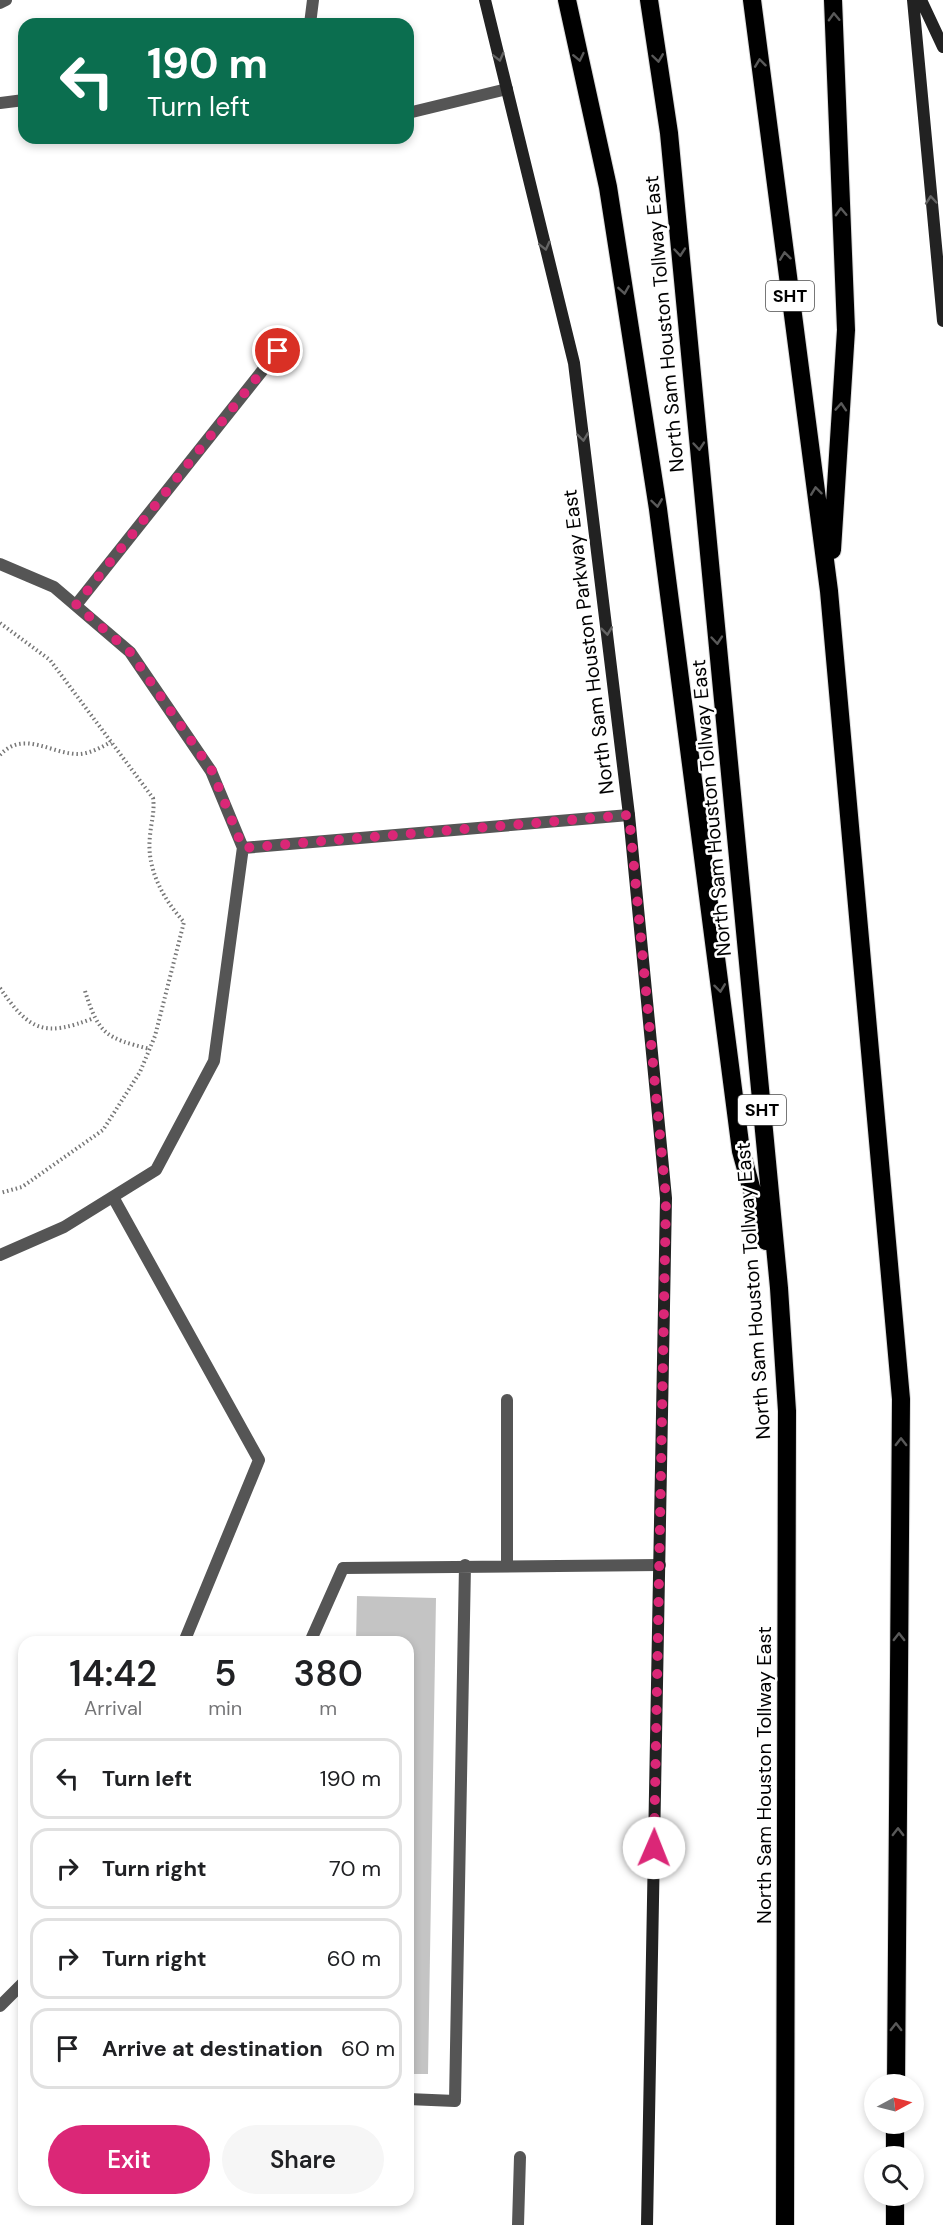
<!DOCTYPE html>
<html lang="en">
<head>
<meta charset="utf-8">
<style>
	:root { --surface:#fff; --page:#f6f6f6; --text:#202124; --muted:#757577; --line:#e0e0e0; --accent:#db2777 }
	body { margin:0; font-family:"DM Sans",sans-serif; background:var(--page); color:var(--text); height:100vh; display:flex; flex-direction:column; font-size:22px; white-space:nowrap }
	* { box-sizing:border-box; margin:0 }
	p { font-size:20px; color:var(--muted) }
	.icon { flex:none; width:33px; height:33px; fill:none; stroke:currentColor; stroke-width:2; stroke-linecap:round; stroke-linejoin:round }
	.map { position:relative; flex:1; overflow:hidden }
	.sheet { position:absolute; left:18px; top:1636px; width:396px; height:570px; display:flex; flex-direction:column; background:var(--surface); border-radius:18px; box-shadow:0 3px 9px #0003 }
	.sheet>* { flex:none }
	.top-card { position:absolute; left:18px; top:18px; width:396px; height:126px; border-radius:18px; box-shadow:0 3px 9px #0003; background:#0b6e4f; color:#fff; overflow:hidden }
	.needle { width:39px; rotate:83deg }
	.fabs { position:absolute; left:864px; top:2074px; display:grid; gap:12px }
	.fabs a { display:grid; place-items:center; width:60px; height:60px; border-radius:50%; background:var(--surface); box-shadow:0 3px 9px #0003; font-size:30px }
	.pin { position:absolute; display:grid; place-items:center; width:51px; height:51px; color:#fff; margin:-26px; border:3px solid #fff; border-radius:50%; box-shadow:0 2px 6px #0007 }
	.me { position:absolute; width:66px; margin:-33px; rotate:1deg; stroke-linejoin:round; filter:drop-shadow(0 0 4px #0008) }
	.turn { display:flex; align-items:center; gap:21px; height:126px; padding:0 30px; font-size:27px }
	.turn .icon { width:78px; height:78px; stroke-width:2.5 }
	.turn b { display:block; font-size:42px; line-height:51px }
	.eta { display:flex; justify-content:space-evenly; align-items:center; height:102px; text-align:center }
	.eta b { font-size:36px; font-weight:600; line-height:42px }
	.button { display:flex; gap:12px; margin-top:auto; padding:12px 30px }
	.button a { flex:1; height:69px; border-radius:36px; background:var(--accent); color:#fff; font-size:24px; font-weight:600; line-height:69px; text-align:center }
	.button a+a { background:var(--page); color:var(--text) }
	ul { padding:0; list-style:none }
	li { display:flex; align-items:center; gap:18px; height:81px; margin:0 12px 9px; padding:0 18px; border:3px solid var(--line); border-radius:18px }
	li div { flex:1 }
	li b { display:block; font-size:22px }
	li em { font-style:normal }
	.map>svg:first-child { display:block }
</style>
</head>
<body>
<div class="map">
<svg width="943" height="2225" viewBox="0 0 943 2225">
	<rect width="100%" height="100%" fill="#fff"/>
	<path fill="#c4c4c4" d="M357,1596L436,1598L428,2074H408V1642H356Z"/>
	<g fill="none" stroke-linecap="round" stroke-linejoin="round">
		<defs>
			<path id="highway" d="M567,0L608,187L658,509L741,1151L766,1241
				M649,0L669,133L779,1288L787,1411L785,2225
				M752,0L829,591L901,1399L896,2085
				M832,550L846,330L833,0
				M895,2157V2124
				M895,2225V2196"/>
		</defs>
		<use href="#highway" stroke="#dbdbdb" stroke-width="20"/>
		<path stroke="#777" stroke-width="4" stroke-dasharray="1.5 3" stroke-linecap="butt" d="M0,623L50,660L153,798C155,812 151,822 150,836C146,868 163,899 184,922L155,1036L140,1072L103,1130L22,1187L0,1193
			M0,755C24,729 52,755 80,754C91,753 102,747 111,742
			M0,988C30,1032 45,1037 94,1018
			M85,991C99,1035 106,1038 150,1049"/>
		<path stroke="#555" stroke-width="12" d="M0,3L6,0
			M310,24L313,0
			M0,103L24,100
			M408,113L507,89
			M0,564L54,587L130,652L211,771L243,848L629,815
			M76,605L278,351
			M113,1197L259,1460L184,1642
			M0,1255L64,1227L156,1170L214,1061L243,847
			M507,1565V1400
			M310,1642L343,1568L660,1565
			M0,2006L24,1982
			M408,2099L455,2101L465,1565
			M518,2225L520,2157"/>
		<path stroke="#222" stroke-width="12" d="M485,0L574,363L629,815L666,1198L647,2225
			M913,0L943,321
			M921,0L943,47"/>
		<use href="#highway" stroke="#000" stroke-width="18"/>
	</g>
	<defs><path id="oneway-chevron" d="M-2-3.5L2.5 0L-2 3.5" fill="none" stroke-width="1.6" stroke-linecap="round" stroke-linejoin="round" transform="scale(1.5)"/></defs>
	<g stroke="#595959">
		<use href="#oneway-chevron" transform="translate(834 17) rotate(-92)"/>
		<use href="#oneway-chevron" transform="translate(579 57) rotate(78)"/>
		<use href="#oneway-chevron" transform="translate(658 58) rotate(82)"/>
		<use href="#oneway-chevron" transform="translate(760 63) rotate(-97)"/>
		<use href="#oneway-chevron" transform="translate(841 212) rotate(-92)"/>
		<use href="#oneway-chevron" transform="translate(680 252) rotate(85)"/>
		<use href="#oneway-chevron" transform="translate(785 256) rotate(-97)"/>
		<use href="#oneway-chevron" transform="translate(624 290) rotate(81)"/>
		<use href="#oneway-chevron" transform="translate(841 407) rotate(-86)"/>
		<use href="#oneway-chevron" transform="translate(699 446) rotate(85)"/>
		<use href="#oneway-chevron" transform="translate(816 491) rotate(-97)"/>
		<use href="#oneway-chevron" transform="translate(657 503) rotate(82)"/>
		<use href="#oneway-chevron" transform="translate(717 640) rotate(85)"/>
		<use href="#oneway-chevron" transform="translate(720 988) rotate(83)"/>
		<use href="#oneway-chevron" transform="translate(901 1442) rotate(-90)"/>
		<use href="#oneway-chevron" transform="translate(899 1637) rotate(-90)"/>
		<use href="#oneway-chevron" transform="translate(898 1832) rotate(-90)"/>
		<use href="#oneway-chevron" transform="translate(896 2027) rotate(-90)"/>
	</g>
	<g stroke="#646464">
		<use href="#oneway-chevron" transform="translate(499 57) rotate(76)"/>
		<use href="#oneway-chevron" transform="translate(931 200) rotate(-95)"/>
		<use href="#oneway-chevron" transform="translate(545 246) rotate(76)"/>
		<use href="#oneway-chevron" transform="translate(583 437) rotate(83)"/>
		<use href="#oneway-chevron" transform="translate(607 631) rotate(83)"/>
	</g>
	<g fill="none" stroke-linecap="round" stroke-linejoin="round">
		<path stroke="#db2777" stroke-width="10" stroke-dasharray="0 18" d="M278,351L76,605L130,652L212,771L243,848L629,815L666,1198L654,1848"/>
	</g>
	<g text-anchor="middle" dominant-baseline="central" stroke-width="5" stroke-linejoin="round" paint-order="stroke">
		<g fill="#fff" stroke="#4c4c4c" stroke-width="1.5">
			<rect x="766" y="281" width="48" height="30" rx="4.5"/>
			<rect x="738" y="1095" width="48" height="30" rx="4.5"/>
		</g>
		<g font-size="18" font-weight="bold" fill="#000">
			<text x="790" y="296">SHT</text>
			<text x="762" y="1110">SHT</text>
		</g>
		<g font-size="20" fill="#000" stroke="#fff">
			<text transform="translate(664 324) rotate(-95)">North Sam Houston Tollway East</text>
			<text transform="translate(588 642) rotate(-97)">North Sam Houston Parkway East</text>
			<text transform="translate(711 808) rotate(-95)">North Sam Houston Tollway East</text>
			<text transform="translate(753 1291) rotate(-94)">North Sam Houston Tollway East</text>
			<text transform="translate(764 1775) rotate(-90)">North Sam Houston Tollway East</text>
		</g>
	</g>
</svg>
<div class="fabs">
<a><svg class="needle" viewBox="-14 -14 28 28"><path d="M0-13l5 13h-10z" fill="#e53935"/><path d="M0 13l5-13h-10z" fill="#757577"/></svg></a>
<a><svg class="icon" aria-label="search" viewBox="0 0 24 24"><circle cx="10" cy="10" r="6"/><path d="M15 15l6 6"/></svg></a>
</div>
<div class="pin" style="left:278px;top:351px;background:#d93025"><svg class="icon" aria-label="arrive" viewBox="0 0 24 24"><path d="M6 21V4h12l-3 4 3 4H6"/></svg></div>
<svg class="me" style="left:654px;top:1848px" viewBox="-20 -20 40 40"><circle r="19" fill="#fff"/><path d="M0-13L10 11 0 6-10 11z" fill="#db2777"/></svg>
<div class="top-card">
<div class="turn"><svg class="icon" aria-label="left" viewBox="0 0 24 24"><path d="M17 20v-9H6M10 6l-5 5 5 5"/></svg><div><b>190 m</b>Turn left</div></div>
</div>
<section class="sheet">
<div class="eta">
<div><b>14:42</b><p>Arrival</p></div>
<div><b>5</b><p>min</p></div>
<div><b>380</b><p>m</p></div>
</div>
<ul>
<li><svg class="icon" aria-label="left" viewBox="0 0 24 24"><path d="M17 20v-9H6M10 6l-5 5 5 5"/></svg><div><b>Turn left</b></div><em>190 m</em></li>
<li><svg class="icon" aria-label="right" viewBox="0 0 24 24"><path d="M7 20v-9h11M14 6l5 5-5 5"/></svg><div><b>Turn right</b></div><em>70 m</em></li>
<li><svg class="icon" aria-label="right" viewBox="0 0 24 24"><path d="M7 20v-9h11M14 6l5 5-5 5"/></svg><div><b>Turn right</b></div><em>60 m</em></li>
<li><svg class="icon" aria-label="arrive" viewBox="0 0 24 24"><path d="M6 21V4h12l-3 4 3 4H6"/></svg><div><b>Arrive at destination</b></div><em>60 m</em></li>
</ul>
<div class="button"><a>Exit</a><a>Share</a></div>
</section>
</div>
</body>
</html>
